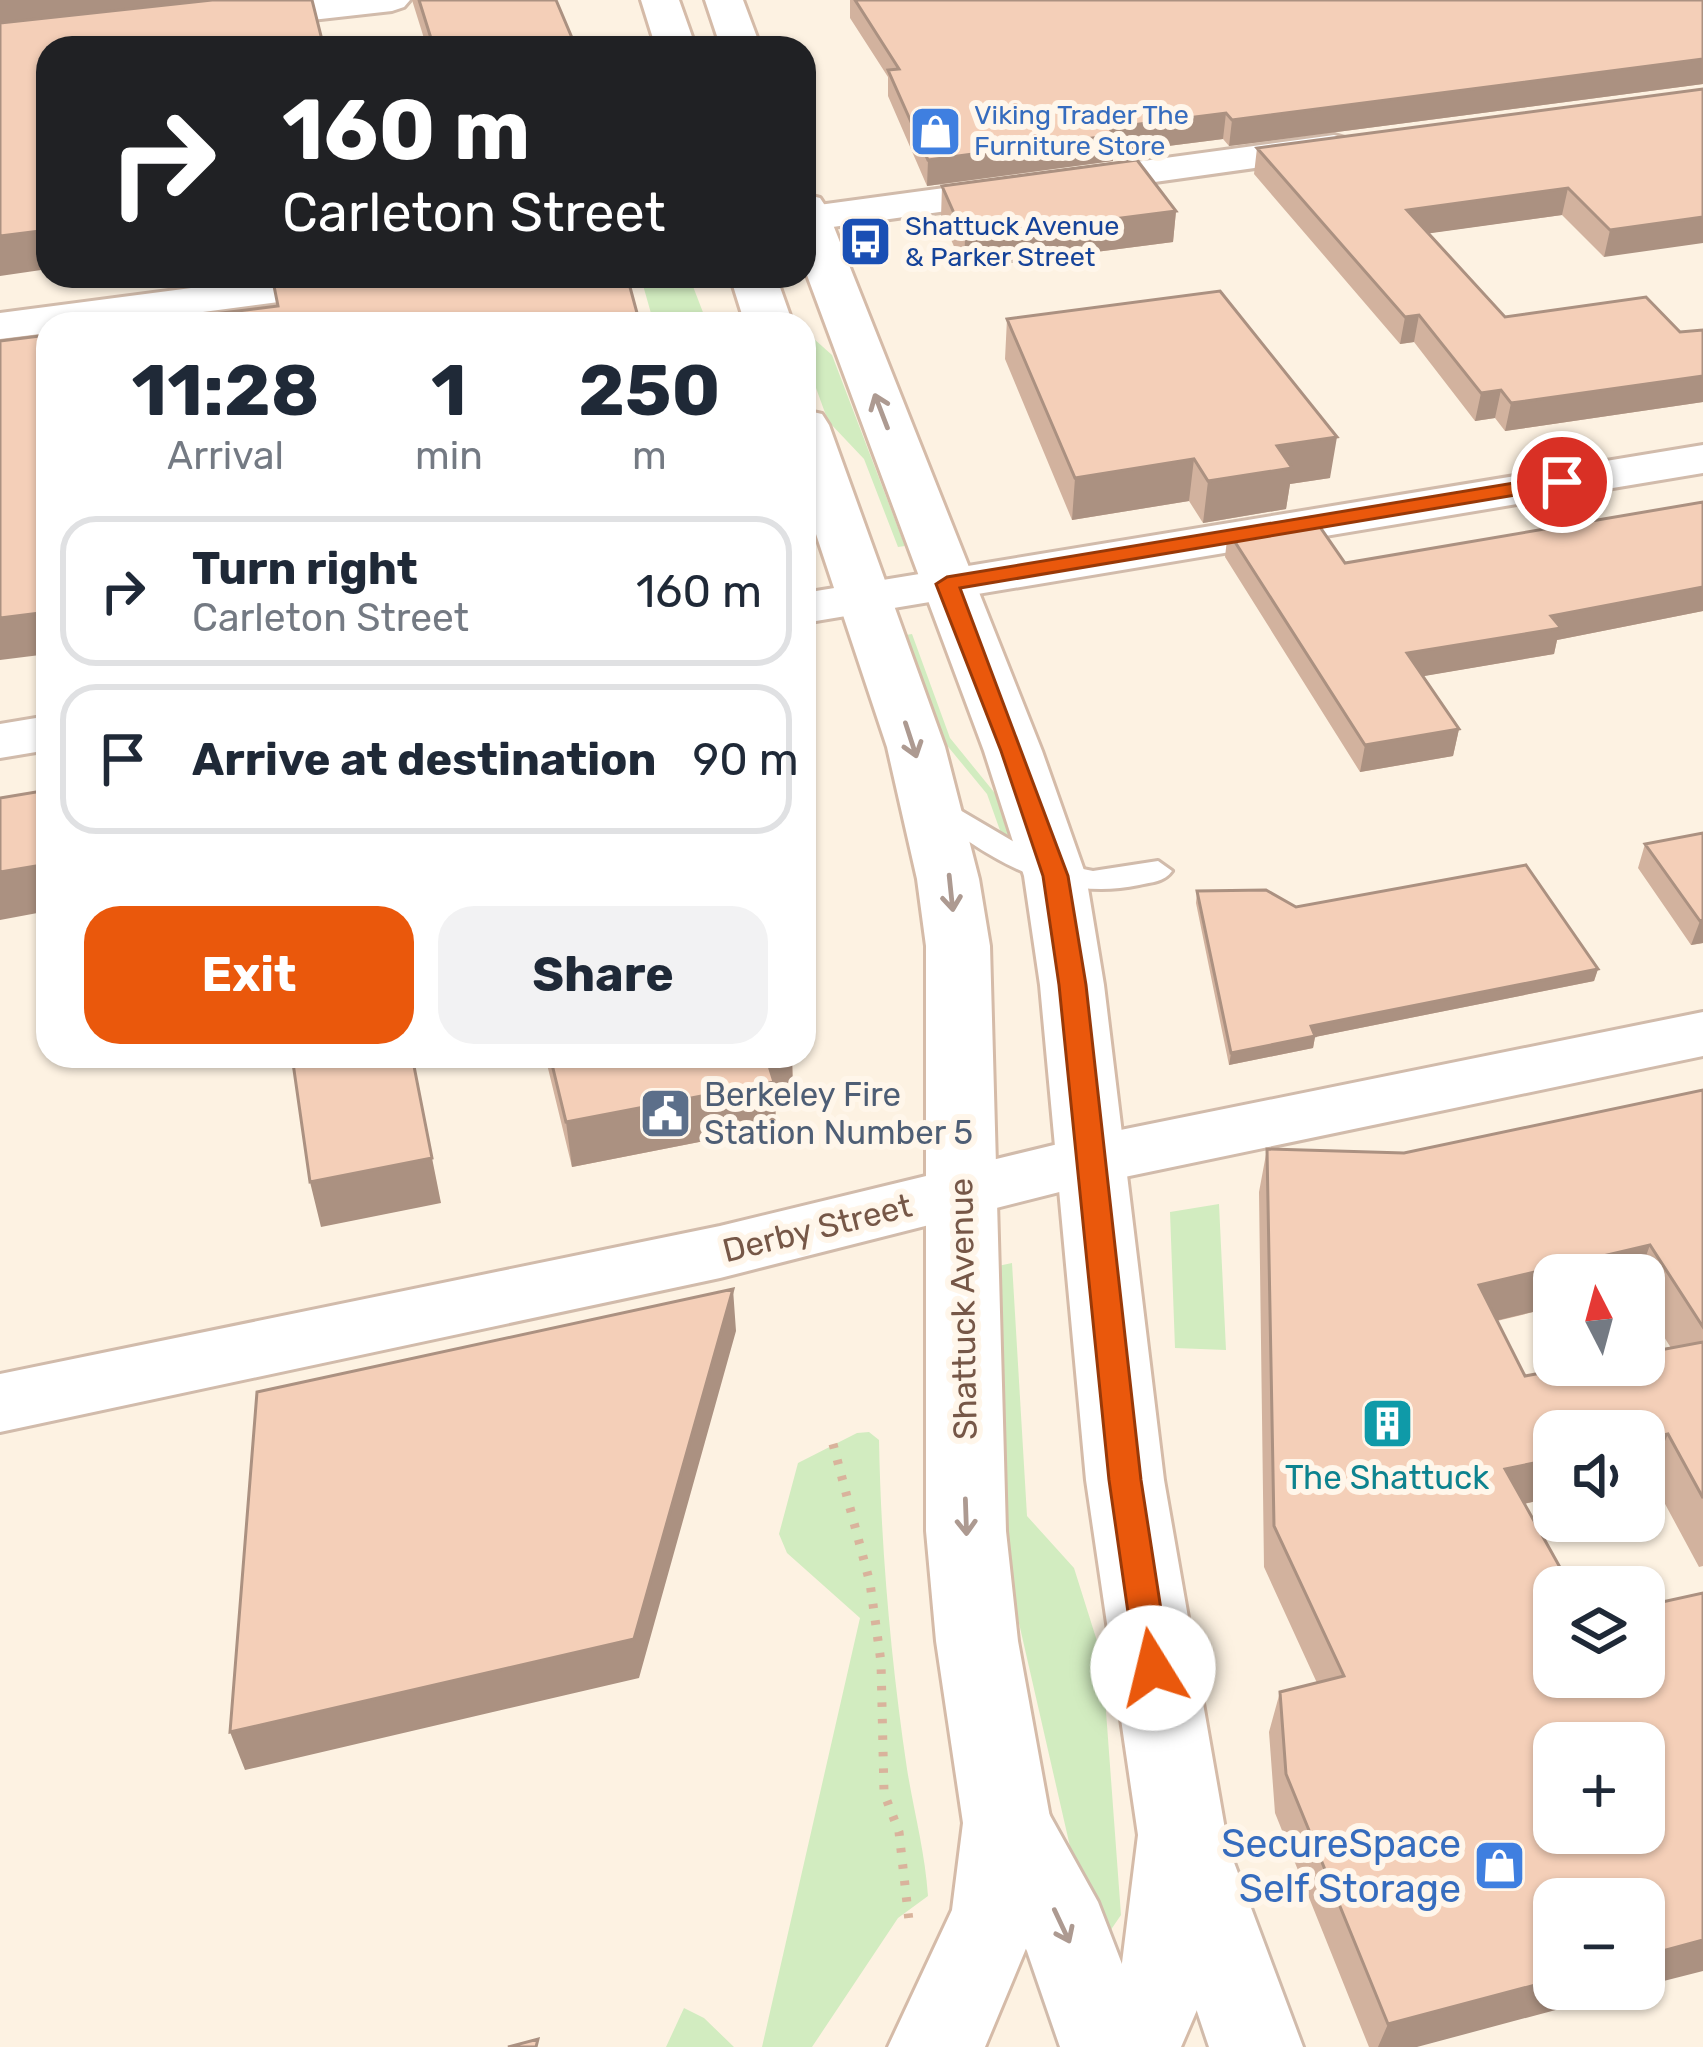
<!DOCTYPE html>
<html lang="en">
<head>
<meta charset="utf-8">
<style>
	:root { --surface:#fff; --page:#f2f2f3; --text:#1f2937; --muted:#747a83; --line:#e0e1e3; --accent:#ea580c }
	body { margin:0; font-family:Rubik,sans-serif; background:var(--page); color:var(--text); height:100vh; display:flex; flex-direction:column; font-size:45px; white-space:nowrap }
	* { box-sizing:border-box; margin:0 }
	p { font-size:39px; color:var(--muted) }
	.icon { flex:none; width:66px; height:66px; fill:none; stroke:currentColor; stroke-width:2; stroke-linecap:round; stroke-linejoin:round }
	.map { position:relative; flex:1; overflow:hidden }
	.drawer { position:absolute; left:36px; top:312px; width:780px; height:756px; display:flex; flex-direction:column; background:var(--surface); border-radius:36px; box-shadow:0 3px 9px #0004 }
	.drawer>* { flex:none }
	.top-card { position:absolute; left:36px; top:36px; width:780px; height:252px; border-radius:36px; box-shadow:0 3px 9px #0004; background:#202124; color:#fff; overflow:hidden }
	.needle { width:78px; rotate:354deg }
	.controls { position:absolute; left:1533px; top:1254px; display:grid; gap:24px }
	.controls a { display:grid; place-items:center; width:132px; height:132px; border-radius:24px; background:var(--surface); box-shadow:0 3px 9px #0004; font-size:60px }
	.pin { position:absolute; display:grid; place-items:center; width:102px; height:102px; color:#fff; margin:-51px; border:6px solid #fff; border-radius:50%; box-shadow:0 3px 12px #0007 }
	.me { position:absolute; width:132px; margin:-66px; rotate:351deg; stroke-linejoin:round; filter:drop-shadow(0 0 9px #0008) }
	.turn { display:flex; align-items:center; gap:42px; height:252px; padding:0 48px; font-size:54px }
	.turn .icon { width:156px; height:156px; stroke-width:2.5 }
	.turn b { display:block; font-size:84px; line-height:102px }
	.eta { display:flex; justify-content:space-evenly; align-items:center; height:204px; text-align:center }
	.eta b { font-size:72px; font-weight:700; line-height:84px }
	.primary-button { display:flex; gap:24px; margin-top:auto; padding:24px 48px }
	.primary-button a { flex:1; height:138px; border-radius:36px; background:var(--accent); color:#fff; font-size:48px; font-weight:700; line-height:138px; text-align:center }
	.primary-button a+a { background:var(--page); color:var(--text) }
	ul { padding:0; list-style:none }
	li { display:flex; align-items:center; gap:36px; height:150px; margin:0 24px 18px; padding:0 24px; border:6px solid var(--line); border-radius:36px }
	li div { flex:1 }
	li b { display:block; font-size:45px }
	li em { font-style:normal }
	.map>svg:first-child { display:block }
</style>
</head>
<body>
<div class="map">
<svg width="1703" height="2047" viewBox="0 0 1703 2047">
	<rect width="100%" height="100%" fill="#fdf2e2"/>
	<path fill="#d2ecc0" d="M644,276H689L704,315L687,324H654L641,278Z
		M804,330L832,355L905,546L898,547L864,459L828,421L804,355Z
		M912,634L950,738L998,797L1014,841L1002,836L987,794L945,743L906,635Z
		M1219,1204L1226,1350L1175,1348L1170,1212Z
		M1012,1263L1027,1516L1074,1568L1102,1657L1121,1915L1108,1934L1087,1921L1003,1553L998,1266Z
		M869,1432L879,1440C881,1549 891,1661 907,1769C914,1812 925,1852 928,1896L898,1918L812,2047H762L860,1618L787,1553L779,1534L798,1463L857,1433Z
		M684,2008L704,2018L734,2047H666Z"/>
	<g fill="none" stroke-linecap="round" stroke-linejoin="round">
		<defs>
			<path id="service" d="M936,796L1048,862L1093,871L1158,861L1172,871C1164,882 1152,882 1139,885C1056,903 990,859 926,811L922,805L926,799Z"/>
			<path id="minor" d="M297,0H410L404,7L392,11L231,29L218,26L213,18L218,10Z
				M1334,135L1348,139L1353,147L1348,155L804,231V207Z
				M282,276H399L393,285L378,289L112,324H48V333L0,339V313Z
				M1703,445V473L804,623V593Z
				M48,716V750L0,758V724Z
				M1703,1012V1056L1091,1184L720,1278L0,1432V1374L720,1226L1091,1136Z"/>
			<path id="tertiary" d="M1007,1781L1038,1794L1098,1902L1154,2047H1060L1027,1951L963,1823L976,1794Z
				M1186,1805L1217,1817L1303,2047H1209L1142,1847L1155,1817Z"/>
			<path id="secondary" d="M641,0H679L696,48H656Z
				M705,0H743L761,48H721Z
				M804,194L820,198L826,207L1042,751L1086,876L1104,985L1164,1480L1226,1835L1212,1975L1181,2047H1087L1121,1971L1138,1835L1086,1480L1040,985L1024,876L984,751L804,267Z
				M730,276H776L793,324H745Z
				M804,410L822,414L829,425L945,747L979,879L990,946L1006,1531L1018,1641L1051,1823L1042,1910L985,2047H888L952,1910L963,1823L936,1641L926,1531V946L917,879L887,747L804,498Z"/>
		</defs>
		<use href="#service" stroke="#d1bbab" stroke-width="6"/>
		<use href="#minor" stroke="#d1bbab" stroke-width="6"/>
		<use href="#tertiary" stroke="#d1bbab" stroke-width="6"/>
		<use href="#secondary" stroke="#d5bba8" stroke-width="6"/>
		<path stroke="#d9b39c" stroke-width="9" stroke-dasharray="4.5 12" stroke-linecap="butt" d="M833,1444L870,1583L881,1662L884,1793L899,1832L909,1921"/>
		<use href="#service" fill="#fff" fill-rule="evenodd"/>
		<use href="#minor" fill="#fff" fill-rule="evenodd"/>
		<use href="#tertiary" fill="#fff" fill-rule="evenodd"/>
		<use href="#secondary" fill="#fff" fill-rule="evenodd"/>
	</g>
	<path fill="#d2b29e" fill-rule="evenodd" d="M412,0H556L575,48H427Z
		M850,0H1703V84L1229,146L1223,139L1113,153V161L927,186L888,96V77L850,18Z
		M1703,89L1604,257L1562,215L1429,233L1505,317L1680,332L1703,330V402L1505,431L1495,418L1475,421L1414,342L1400,344L1254,174L1257,148Z
		M942,186L1176,211L1173,242L964,269L941,217Z
		M1007,319L1330,478L1290,484L1286,509L1203,523L1189,501L1072,520L1005,359Z
		M1703,502V611L1557,640L1554,654L1423,676L1459,729L1453,756L1360,772L1225,557L1228,531L1345,563Z
		M1703,833V943L1691,945L1638,868L1645,844Z
		M1197,891L1296,907L1598,969L1594,981L1315,1037L1313,1048L1229,1065L1196,903Z
		M545,1056H792L793,1094L775,1098L776,1127L572,1167Z
		M1703,1090V1566L1699,1567L1650,1476L1644,1477V1431L1554,1497L1524,1504L1417,2047H1369L1275,1813L1269,1732L1280,1692L1317,1683L1264,1567L1259,1192L1267,1149L1404,1153ZM1554,1275H1644V1305L1671,1348L1525,1376L1497,1321L1554,1307Z"/>
	<path fill="#ab9181" d="M0,0H265L0,28Z
		M1703,59V84L1229,146L1232,120Z
		M1226,113L1223,139L1113,153V161L927,186L928,160L1109,128Z
		M1568,188L1562,215L1403,237L1407,210Z
		M1176,211L1173,242L964,269L965,238Z
		M1703,217V243L1604,257L1610,230Z
		M48,230V269L0,276V236Z
		M1419,315L1414,342L1400,344L1405,317Z
		M1703,376V402L1505,431L1511,403Z
		M1501,390L1495,418L1475,421L1481,393Z
		M1337,437L1330,478L1290,484L1286,509L1203,523L1208,481L1277,446Z
		M1194,459L1189,501L1072,520L1075,478Z
		M1703,587V611L1557,640L1554,654L1401,680L1407,653L1551,616Z
		M48,612V654L0,660V618Z
		M1459,729L1453,756L1360,772L1365,745Z
		M48,864V911L0,920V872Z
		M1703,920V943L1691,945L1700,921Z
		M1598,969L1594,981L1315,1037L1313,1048L1229,1065L1231,1053L1311,1026Z
		M765,1056H792L793,1094L775,1098L776,1127L572,1167L566,1122Z
		M432,1158L441,1203L321,1227L310,1182Z
		M1650,1245L1639,1275H1554V1307L1465,1328L1479,1285Z
		M733,1289L736,1331L639,1678L245,1770L230,1732Z
		M1668,1434L1650,1476L1644,1477V1439Z
		M1554,1459V1497L1491,1511L1505,1469Z
		M1703,1940V1971L1644,1986V1956Z
		M1554,1980V1989H1634L1417,2047H1378L1388,2024Z"/>
	<path fill="#f4cfb8" stroke="#ab9181" stroke-width="3" fill-rule="evenodd" d="M212,0H312L324,48H48V230L0,236V23Z
		M419,0H556L575,45L564,46L565,48H434Z
		M855,0H1703V59L1232,120L1226,113L1109,128L1115,135L928,160L888,70L899,69Z
		M1703,89V217L1610,230L1568,188L1407,210L1505,317L1646,297L1680,332L1703,330V376L1511,403L1501,390L1481,393L1419,315L1405,317L1257,148Z
		M1137,160L1176,211L965,238L942,186Z
		M272,276H627L640,324H133L278,306Z
		M1220,291L1337,437L1277,446L1292,468L1208,481L1194,459L1075,478L1007,319Z
		M48,335V612L0,618V341Z
		M1703,502V587L1551,616L1561,628L1407,653L1459,729L1365,745L1228,531L1313,517L1345,563Z
		M48,790V864L0,872V798Z
		M1703,833V920L1700,921L1645,844Z
		M1526,865L1598,969L1311,1026L1315,1036L1231,1053L1197,891L1266,890L1296,907Z
		M292,1056H412L432,1158L310,1182Z
		M550,1056H766L774,1082L566,1122Z
		M1703,1090V1327L1650,1245L1479,1285L1525,1376L1583,1365H1644V1353L1703,1342V1498L1668,1434L1644,1439V1431H1554V1459L1505,1469L1571,1587H1554V1677H1644V1606L1703,1593V1940L1644,1956V1899H1554V1980L1388,2024L1286,1774L1280,1692L1344,1676L1274,1526L1267,1149L1404,1153ZM1554,1743H1644V1833H1554Z
		M733,1289L634,1639L230,1732L257,1392Z
		M538,2039L536,2047H508Z"/>
	<defs><path id="oneway-shaft" d="M-6 0H5M1.5-3L5.5 0L1.5 3" fill="none" stroke-width="1.6" stroke-linecap="round" stroke-linejoin="round" transform="scale(3)"/></defs>
	<g stroke="#ad9a91">
		<use href="#oneway-shaft" transform="translate(881 411) rotate(-111)"/>
		<use href="#oneway-shaft" transform="translate(911 740) rotate(72)"/>
		<use href="#oneway-shaft" transform="translate(951 893) rotate(84)"/>
		<use href="#oneway-shaft" transform="translate(966 1517) rotate(88)"/>
		<use href="#oneway-shaft" transform="translate(1062 1926) rotate(65)"/>
	</g>
	<path fill="#ea580c" stroke="#983908" stroke-width="3" d="M1562,475L1572,482L1569,486L960,588L1068,876L1086,985L1141,1480L1170,1668L1165,1679L1153,1684L1141,1679L1136,1668L1109,1480L1059,985L1043,876L1001,751L936,584L947,577Z"/>
	<defs>
		<symbol id="shop-square" viewBox="-11 -11 22 22"><rect x="-9" y="-9" width="18" height="18" rx="4" fill="#3f7fe0" stroke="#fff6ea"/><path d="M-5-2.5h2.3a2.7 3.5 0 0 1 5.4 0H5L5.5 6h-11ZM-1.5-2.5h3a1.5 2.3 0 0 0-3 0Z" fill="#fff"/></symbol>
		<symbol id="bus-square" viewBox="-11 -11 22 22"><rect x="-9" y="-9" width="18" height="18" rx="4" fill="#1a4fb4" stroke="#fff6ea"/><path d="M-5-6H5V4H4V6H2V4H-2V6H-4V4H-5ZM-3.5-4V0h7V-4ZM-3.5 1.2v1.5H-2V1.2ZM2 1.2v1.5H3.5V1.2Z" fill="#fff"/></symbol>
		<symbol id="civic-square" viewBox="-11 -11 22 22"><rect x="-9" y="-9" width="18" height="18" rx="4" fill="#5c6f8a" stroke="#fff6ea"/><path d="M-.6-6.5H3V-4.5H.6V-3L4-1V1h2V6H-6V1h2V-1L-.6-3ZM-1.2 2.5V6h2.4V2.5Z" fill="#fff"/></symbol>
		<symbol id="building-square" viewBox="-11 -11 22 22"><rect x="-9" y="-9" width="18" height="18" rx="4" fill="#0f9aa8" stroke="#fff6ea"/><path d="M-4-6H4V6H1V3H-1V6H-4ZM-2.5-4.3h1.7v1.8h-1.7ZM.8-4.3h1.7v1.8H.8ZM-2.5-1h1.7V.8h-1.7ZM.8-1h1.7V.8H.8Z" fill="#fff"/></symbol>
	</defs>
	<g fill-rule="evenodd">
		<use href="#shop-square" x="906" y="102" width="59" height="59"/>
		<use href="#bus-square" x="836" y="212" width="59" height="59"/>
		<use href="#civic-square" x="636" y="1084" width="59" height="59"/>
		<use href="#building-square" x="1358" y="1394" width="59" height="59"/>
		<use href="#shop-square" x="1470" y="1836" width="59" height="59"/>
	</g>
	<g text-anchor="middle" dominant-baseline="central" stroke-width="12" stroke-linejoin="round" paint-order="stroke">
		<g font-size="27" fill="#366cbe" stroke="#fff6ea" text-anchor="start">
			<text x="974" y="115">Viking Trader The<tspan x="974" dy="31">Furniture Store</tspan></text>
		</g>
		<g font-size="27" fill="#164399" stroke="#fff6ea" text-anchor="start">
			<text x="905" y="226">Shattuck Avenue<tspan x="905" dy="31">&amp; Parker Street</tspan></text>
		</g>
		<g font-size="33" fill="#4e5e75" stroke="#fff6ea" text-anchor="start">
			<text x="704" y="1094">Berkeley Fire<tspan x="704" dy="38">Station Number 5</tspan></text>
		</g>
		<g font-size="33" fill="#765747" stroke="#fff6ea">
			<text transform="translate(817 1228) rotate(-14)">Derby Street</text>
			<text transform="translate(963 1309) rotate(-91)">Shattuck Avenue</text>
		</g>
		<g font-size="33" fill="#0d838f" stroke="#fff6ea">
			<text x="1387" y="1477">The Shattuck</text>
		</g>
		<g font-size="39" fill="#366cbe" stroke="#fff6ea" text-anchor="end">
			<text x="1461" y="1844">SecureSpace<tspan x="1461" dy="45">Self Storage</tspan></text>
		</g>
	</g>
</svg>
<div class="controls">
<a><svg class="needle" viewBox="-14 -14 28 28"><path d="M0-13l5 13h-10z" fill="#e53935"/><path d="M0 13l5-13h-10z" fill="#747a83"/></svg></a>
<a><svg class="icon" aria-label="sound" viewBox="0 0 24 24"><path d="M4 9h4l5-4v14l-5-4H4zM17 9q2 3 0 6"/></svg></a>
<a><svg class="icon" aria-label="layers" viewBox="0 0 24 24"><path d="M12 4l9 5-9 5-9-5zM3 14l9 5 9-5"/></svg></a>
<a>+</a>
<a>−</a>
</div>
<div class="pin" style="left:1562px;top:482px;background:#d93025"><svg class="icon" aria-label="arrive" viewBox="0 0 24 24"><path d="M6 21V4h12l-3 4 3 4H6"/></svg></div>
<svg class="me" style="left:1153px;top:1668px" viewBox="-20 -20 40 40"><circle r="19" fill="#fff"/><path d="M0-13L10 11 0 6-10 11z" fill="#ea580c"/></svg>
<div class="top-card">
<div class="turn"><svg class="icon" aria-label="right" viewBox="0 0 24 24"><path d="M7 20v-9h11M14 6l5 5-5 5"/></svg><div><b>160 m</b>Carleton Street</div></div>
</div>
<section class="drawer">
<div class="eta">
<div><b>11:28</b><p>Arrival</p></div>
<div><b>1</b><p>min</p></div>
<div><b>250</b><p>m</p></div>
</div>
<ul>
<li><svg class="icon" aria-label="right" viewBox="0 0 24 24"><path d="M7 20v-9h11M14 6l5 5-5 5"/></svg><div><b>Turn right</b><p>Carleton Street</p></div><em>160 m</em></li>
<li><svg class="icon" aria-label="arrive" viewBox="0 0 24 24"><path d="M6 21V4h12l-3 4 3 4H6"/></svg><div><b>Arrive at destination</b></div><em>90 m</em></li>
</ul>
<div class="primary-button"><a>Exit</a><a>Share</a></div>
</section>
</div>
</body>
</html>
